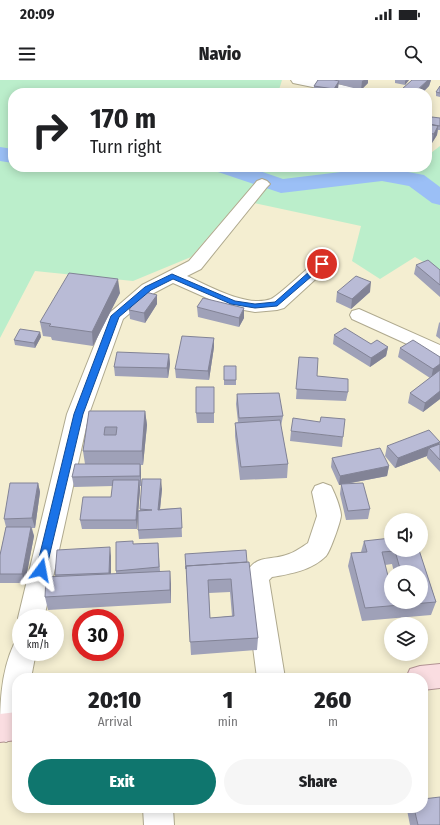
<!DOCTYPE html>
<html lang="en">
<head>
<meta charset="utf-8">
<style>
	:root { --surface:#fff; --page:#f6f6f6; --text:#202124; --muted:#757577; --accent:#0f766e }
	body { margin:0; font-family:"Fira Sans Condensed",sans-serif; background:var(--page); color:var(--text); height:100vh; display:flex; flex-direction:column; font-size:15px; white-space:nowrap }
	* { box-sizing:border-box; margin:0 }
	p { font-size:13px; color:var(--muted) }
	.icon { flex:none; width:22px; height:22px; fill:none; stroke:currentColor; stroke-width:2; stroke-linecap:round; stroke-linejoin:round }
	.map { position:relative; flex:1; overflow:hidden }
	.details { position:absolute; left:12px; top:593px; width:416px; height:140px; display:flex; flex-direction:column; background:var(--surface); border-radius:16px; box-shadow:0 2px 10px #0003 }
	.details>* { flex:none }
	.banner { position:absolute; left:8px; top:8px; width:424px; height:84px; border-radius:16px; box-shadow:0 2px 10px #0003; background:#fff; color:var(--text); overflow:hidden }
	.controls { position:absolute; left:384px; top:433px; display:grid; gap:8px }
	.controls a { display:grid; place-items:center; width:44px; height:44px; border-radius:50%; background:var(--surface); box-shadow:0 2px 10px #0003; font-size:20px }
	.speed { position:absolute; left:12px; top:529px; display:flex; gap:8px; font-size:20px; font-weight:700; text-align:center }
	.speed>* { display:grid; place-content:center; width:52px; height:52px; border-radius:50%; background:var(--surface); box-shadow:0 2px 10px #0003; line-height:1 }
	.speed small { font-size:10px; font-weight:400 }
	.speed .limit { border:6px solid #d22; background:#fff; color:#111 }
	.pin { position:absolute; display:grid; place-items:center; width:34px; height:34px; color:#fff; margin:-17px; border:2px solid #fff; border-radius:50%; box-shadow:0 1px 4px #0007 }
	.me { position:absolute; width:44px; margin:-22px; rotate:13deg; stroke-linejoin:round; filter:drop-shadow(0 0 3px #0008) }
	.turn { display:flex; align-items:center; gap:14px; height:84px; padding:0 16px; font-size:18px }
	.turn .icon { width:52px; height:52px; stroke-width:2.5 }
	.turn b { display:block; font-size:28px; line-height:34px }
	.eta { display:flex; justify-content:space-evenly; align-items:center; height:68px; text-align:center }
	.eta b { font-size:24px; font-weight:800; line-height:28px }
	.cta { display:flex; gap:8px; margin-top:auto; padding:8px 16px }
	.cta a { flex:1; height:46px; border-radius:24px; background:var(--accent); color:#fff; font-size:16px; font-weight:800; line-height:46px; text-align:center }
	.cta a+a { background:var(--page); color:var(--text) }
	.status { display:flex; justify-content:space-between; align-items:center; height:28px; padding:0 20px; background:var(--surface); direction:ltr }
	.status svg { height:11px; fill:currentColor }
	header { display:flex; justify-content:space-between; align-items:center; height:52px; padding:0 16px; background:var(--surface); font-size:18px; font-weight:800 }
	.map>svg:first-child { display:block }
</style>
</head>
<body>
<div class="status"><b>20:09</b><svg viewBox="0 0 49 12"><path d="M0 12V9h3v3zM5 12V6h3v6zM10 12V3h3v9zM15 12V0h3v12zM26 1h20v11H26zM47 4h2v5h-2z"/></svg></div>
<header><svg class="icon" aria-label="menu" viewBox="0 0 24 24"><path d="M4 6h16M4 12h16M4 18h16"/></svg>Navio<svg class="icon" aria-label="search" viewBox="0 0 24 24"><circle cx="10" cy="10" r="6"/><path d="M15 15l6 6"/></svg></header>
<div class="map">
<svg width="440" height="745" viewBox="0 0 440 745">
	<rect width="100%" height="100%" fill="#f4eed1"/>
	<path fill="#bbeecb" d="M0,0H282L278,13H13V87H427V76L440,66V192L415,177L380,199L352,181L361,146L240,120L191,177L133,201L35,191L0,258Z"/>
	<g fill="none" stroke-linecap="round" stroke-linejoin="round">
		<path fill="#9bbff6" fill-rule="evenodd" d="M0,67L13,69V83L0,81Z
			M215,87H248L283,99L382,87L424,95L440,107V125L432,123L409,106L382,101L281,113L218,92Z"/>
		<defs>
			<path id="minor" d="M291,0H317L367,10L369,13H342L293,3Z
				M262,99L267,101L270,104L267,107L201,189L187,196C209,206 247,228 271,219C278,216 308,188 316,181L322,180L328,181L331,185L284,228L277,230L255,232L227,227L173,203L154,213L123,239L89,334L44,538H21V544L18,538L67,334L106,236L142,205L189,181L257,101Z
				M359,229L440,265V279L352,239L350,235L352,231Z
				M323,403L331,406C335,414 340,426 341,435C341,441 330,472 326,476C312,490 291,494 272,497L269,500L285,598H257L244,497C256,472 269,482 289,474C295,472 302,467 308,463L317,436L312,412L315,406Z
				M21,561V572H36L31,598H17V656L6,662L0,659C0,627 0,594 14,564Z
				M143,728H173L174,745H144Z"/>
			<path id="major" d="M440,584V608L423,610V598H406L410,589L420,586Z
				M17,632V660L0,662V634Z"/>
		</defs>
		<use href="#minor" stroke="#afa98e" stroke-width="2"/>
		<use href="#major" stroke="#b29293" stroke-width="2"/>
		<use href="#minor" fill="#fff" fill-rule="evenodd"/>
		<use href="#major" fill="#fadde1" fill-rule="evenodd"/>
	</g>
	<path fill="#9fa1b8" fill-rule="evenodd" d="M318,0H368V3L361,10L338,4V9L336,13H313L314,6Z
		M395,0H409L405,5L395,3Z
		M412,0H431L429,6L422,13H401L402,9Z
		M440,6V17L436,16V12Z
		M440,38V50H438L437,55L432,63L427,62V44H429Z
		M416,185L440,190V217L414,194Z
		M337,212H370L351,229L336,222Z
		M120,213L93,266L52,260L51,257L43,256L40,242Z
		M157,215V224L145,243L130,239L129,230Z
		M197,227L244,238L239,247L198,237Z
		M440,242V259L436,256L439,243Z
		M40,252L41,257L35,268L15,265L14,260Z
		M334,255L371,264L388,267L386,276L370,287L333,264Z
		M214,258V267L209,300L176,298L175,289Z
		M400,268L440,277V319L423,332L408,323L410,313L430,298L398,277Z
		M169,274L170,284L168,298L115,296L114,287Z
		M299,277L317,296L348,312L346,321L296,319Z
		M224,286H236V305H224Z
		M214,307V343H197L196,333Z
		M237,314L283,336L281,346L288,384L287,398L240,400L235,356V343L238,342L236,324Z
		M89,331H145L147,345L143,385H141V406H140V410L138,431L140,430L142,399L162,409L160,429L181,428L182,457L139,459L138,450V432L137,449H82L80,440L111,417L113,406L74,407L72,397L85,384L83,371Z
		M291,351L343,357L342,367L290,361Z
		M440,364V392L427,378V376L395,388L385,376L387,366Z
		M332,378L389,386L387,396L346,404L370,429L368,439L346,440L340,414L341,405H339L331,387Z
		M38,403L40,412L35,448H32L34,456L25,503H0V475L6,447L4,439Z
		M364,461L419,470L436,522L431,535L362,541L348,486L351,473L361,472ZM392,484L394,492H421L391,522L385,485Z
		M158,463L160,491L171,504V523L48,530L45,517L56,497L55,495L111,476V494H116V491L134,464Z
		M185,474L247,482L258,558L257,570L191,575ZM230,512L232,536L210,538L209,513Z
		M408,728H423L440,745H410L407,730Z"/>
	<path fill="#828396" d="M364,0H368V3L361,10L362,1Z
		M406,0H409L405,5V1Z
		M428,0H431L429,6L422,13H415Z
		M339,1L338,9L336,13H334V9Z
		M438,46L437,55L432,63L434,54Z
		M118,199L120,213L93,266L92,252Z
		M371,202L370,212L351,229L352,219Z
		M157,215V224L145,243L144,233Z
		M244,228V238L239,247V238Z
		M40,252L41,257L35,268L34,263Z
		M214,258V267L209,300L208,291Z
		M388,267L386,276L370,287L371,278Z
		M169,274L170,284L168,298L167,288Z
		M440,284V292L431,299L433,289Z
		M440,311V319L423,332L425,323Z
		M145,331L147,345L143,385L142,371Z
		M440,362L438,372L429,368L427,376L395,388L398,378Z
		M140,384L141,393V406L140,396Z
		M389,386L387,396L339,405L340,396Z
		M161,399L162,409L159,439L158,430Z
		M139,400L140,410L137,449L136,440Z
		M38,403L40,412L35,448L32,438Z
		M31,447L34,456L25,503L22,494Z
		M110,467L111,476V502L109,493Z
		M170,491L171,504V523L170,510Z"/>
	<path fill="#b9bbd6" stroke="#828396" fill-rule="evenodd" d="M318,0H334L339,1L334,9L314,6Z
		M412,0H428L415,12L402,9Z
		M440,6V13L436,12Z
		M383,10L395,13H381Z
		M432,37L440,38V46L429,44Z
		M427,44L438,46L434,54L427,53Z
		M428,180L440,190V205L416,185Z
		M69,193L118,199L92,252L49,246L51,244L40,242Z
		M356,196L371,202L352,219L337,212Z
		M142,211L157,215L144,233L129,230Z
		M203,218L244,228L239,238L197,227Z
		M345,248L371,264L377,260L388,267L371,278L334,255Z
		M20,249L40,252L34,263L14,260Z
		M182,256L214,258L208,291L175,289Z
		M413,260L440,277V284L433,289L400,268Z
		M117,272L169,274L167,288L114,287Z
		M299,277L318,278L317,296L348,299V312L296,309Z
		M224,286H236V300H224Z
		M440,290V311L425,323L410,313Z
		M196,307H214V333H196Z
		M279,313L283,336L239,338L237,314Z
		M89,331H145L142,371H83ZM105,347H117L116,355H104Z
		M321,337L345,339L343,357L291,351L293,338L320,342Z
		M280,340L288,384L241,387L235,343Z
		M429,350L440,362L398,378L387,366Z
		M440,364V380L429,368Z
		M380,368L389,386L340,396L332,378Z
		M75,384H140V396L72,397Z
		M142,399H161L158,430L181,428L182,448L138,450V431L152,430L140,429Z
		M113,400H139L136,440H80L83,417H111Z
		M10,403H38L32,438L4,439Z
		M363,403L370,429L348,431L341,404Z
		M6,447H31L22,494H0V475Z
		M391,458V470H419L436,522L365,528L351,473L367,472L364,461ZM395,471L401,492H421V522H391V504H390L382,472Z
		M133,461V464L158,463L159,487L116,491V462Z
		M110,467L109,493L55,495L57,470Z
		M246,470L247,482L186,486V489L185,474Z
		M249,482L258,558L190,562L186,486ZM231,499L234,536L210,538L208,500Z
		M170,491V510L45,517L46,497Z
		M440,717V745H418L414,728H423V719Z"/>
	<path fill="#1a73e8" stroke="#114b97" d="M319,183L326,184L277,226L255,228L231,224L173,199L151,210L119,237L83,334L46,490L45,493H37L36,490L74,334L111,236L145,207L172,194L235,221L255,224L275,222Z"/>
</svg>
<div class="controls">
<a><svg class="icon" aria-label="sound" viewBox="0 0 24 24"><path d="M4 9h4l5-4v14l-5-4H4zM17 9q2 3 0 6"/></svg></a>
<a><svg class="icon" aria-label="search" viewBox="0 0 24 24"><circle cx="10" cy="10" r="6"/><path d="M15 15l6 6"/></svg></a>
<a><svg class="icon" aria-label="layers" viewBox="0 0 24 24"><path d="M12 4l9 5-9 5-9-5zM3 14l9 5 9-5"/></svg></a>
</div>
<div class="speed"><div>24<small>km/h</small></div><div class="limit">30</div></div>
<div class="pin" style="left:322px;top:184px;background:#d93025"><svg class="icon" aria-label="arrive" viewBox="0 0 24 24"><path d="M6 21V4h12l-3 4 3 4H6"/></svg></div>
<svg class="me" style="left:41px;top:490px" viewBox="-20 -20 40 40"><path d="M0-17L14 15 0 8-14 15z" fill="#1a73e8" stroke="#fff" stroke-width="4"/></svg>
<div class="banner">
<div class="turn"><svg class="icon" aria-label="right" viewBox="0 0 24 24"><path d="M7 20v-9h11M14 6l5 5-5 5"/></svg><div><b>170 m</b>Turn right</div></div>
</div>
<section class="details">
<div class="eta">
<div><b>20:10</b><p>Arrival</p></div>
<div><b>1</b><p>min</p></div>
<div><b>260</b><p>m</p></div>
</div>
<div class="cta"><a>Exit</a><a>Share</a></div>
</section>
</div>
</body>
</html>
